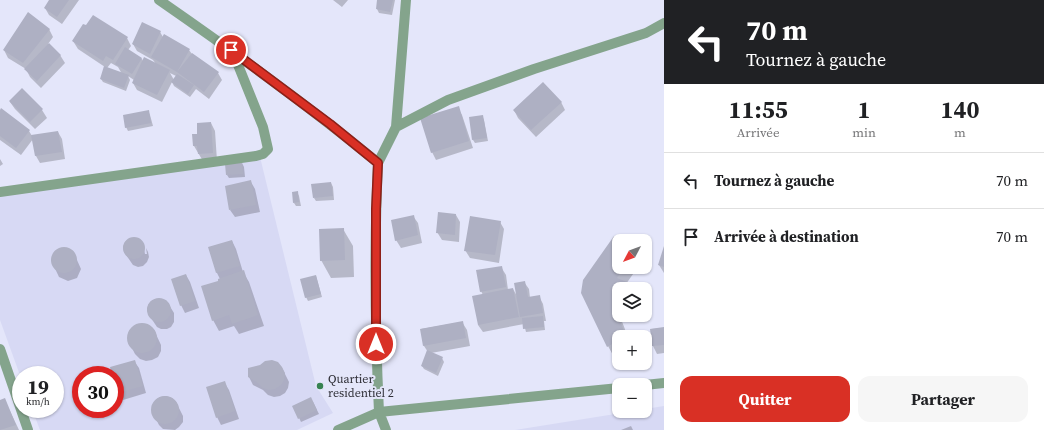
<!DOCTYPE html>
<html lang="fr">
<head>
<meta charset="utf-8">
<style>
	:root { --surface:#fff; --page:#f6f6f6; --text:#202124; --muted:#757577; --line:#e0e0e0; --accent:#d93025 }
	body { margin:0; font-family:"Source Serif 4",serif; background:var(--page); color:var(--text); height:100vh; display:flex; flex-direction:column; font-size:15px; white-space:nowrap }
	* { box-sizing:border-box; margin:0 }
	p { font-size:13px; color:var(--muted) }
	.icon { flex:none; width:22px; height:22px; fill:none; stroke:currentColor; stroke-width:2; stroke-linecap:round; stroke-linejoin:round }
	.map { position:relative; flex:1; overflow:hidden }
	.details { display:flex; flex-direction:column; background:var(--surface); width:380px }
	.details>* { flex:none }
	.hud { background:#202124; color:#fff; overflow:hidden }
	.needle { width:26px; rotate:229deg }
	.fabs { position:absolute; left:612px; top:234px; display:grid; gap:8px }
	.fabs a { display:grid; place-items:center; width:40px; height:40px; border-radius:8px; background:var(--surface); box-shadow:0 1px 3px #0004; font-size:20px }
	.speed { position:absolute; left:12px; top:366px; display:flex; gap:8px; font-size:20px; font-weight:700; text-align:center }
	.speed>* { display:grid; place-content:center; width:52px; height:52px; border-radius:50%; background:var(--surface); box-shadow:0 1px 3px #0004; line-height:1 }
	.speed small { font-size:10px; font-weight:400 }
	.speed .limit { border:6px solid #d22; background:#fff; color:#111 }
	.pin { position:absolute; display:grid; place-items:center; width:34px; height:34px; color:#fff; margin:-17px; border:2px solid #fff; border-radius:50%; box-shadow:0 1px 4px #0007 }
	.me { position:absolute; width:44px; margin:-22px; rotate:0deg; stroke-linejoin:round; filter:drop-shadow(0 0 3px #0008) }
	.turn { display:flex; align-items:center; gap:14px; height:84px; padding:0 16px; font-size:18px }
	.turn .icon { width:52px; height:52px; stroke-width:2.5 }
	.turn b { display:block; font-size:28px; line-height:34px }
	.eta { display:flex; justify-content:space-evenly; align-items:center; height:68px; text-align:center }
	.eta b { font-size:24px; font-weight:700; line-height:28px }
	.cta { display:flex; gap:8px; margin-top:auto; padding:8px 16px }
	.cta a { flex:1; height:46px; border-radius:12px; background:var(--accent); color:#fff; font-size:16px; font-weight:700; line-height:46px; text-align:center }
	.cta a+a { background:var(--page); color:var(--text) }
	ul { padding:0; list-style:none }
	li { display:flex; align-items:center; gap:12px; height:56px; padding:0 16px; border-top:1px solid var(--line) }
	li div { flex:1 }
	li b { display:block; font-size:15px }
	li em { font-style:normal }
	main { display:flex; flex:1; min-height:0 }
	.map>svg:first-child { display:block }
</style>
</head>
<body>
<main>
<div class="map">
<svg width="664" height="430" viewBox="0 0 664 430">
	<rect width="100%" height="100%" fill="#e4e6fa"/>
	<path fill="#d7d9f4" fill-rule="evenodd" d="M260,157L316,386L333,413L297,430H40L32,409H55V375H21V378L0,320V193ZM81,375H115V409H81Z
		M664,406V430H515L634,411H645V409Z"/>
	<path fill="#0003" fill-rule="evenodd" d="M50,0H79L62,24L49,15L45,8Z
		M333,0H348L342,7Z
		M378,0H395L392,15L379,13L377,9Z
		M49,29L53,37L48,44L60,55L65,63L41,88L30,77L26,69L8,58L4,50Z
		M160,32L163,37L189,50L192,54L218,73L222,80L209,99L196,89L190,97L174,86L172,82L162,102L137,90L133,83L134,80L128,76L130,80L126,91L103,82L101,79L105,67L78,49L73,41L127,38L131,46L128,50L142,59L143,61L156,64L153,60L137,51L133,44ZM111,63L118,67L122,74L107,68ZM170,73L176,76L174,80Z
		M22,90L42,110L47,118L35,129L15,109L10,102Z
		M561,102L565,110L536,137L518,118L514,110Z
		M458,108L462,115L473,148L436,160L432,152Z
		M0,111L29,131L32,136L58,132L62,139L65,159L40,163L36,156L33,139L21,155L0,140Z
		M148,111L150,115L153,126L128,131L126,127Z
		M482,116L484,120L488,141L475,143L473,140Z
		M211,123L215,131L217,161H203L194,146L193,135H198Z
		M0,159L3,164L0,166Z
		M242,163L244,167L245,177L229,178L227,175Z
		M251,182L255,189L260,212L235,217L230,210Z
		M331,183L333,187L334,200L316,201L314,198Z
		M297,192L299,196L301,206H296L294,203Z
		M456,215L460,222L459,242L442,240L437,232Z
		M413,216L418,223L422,243L401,248L396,240Z
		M500,222L504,229L499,263L470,258L465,250Z
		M343,229L353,246L354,277L331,278L321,260Z
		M134,238L140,239L143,244L145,254H147L146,248L148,252L149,257L147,262L143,266L138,267L133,265L124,252L123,247L125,242L129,239Z
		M614,238L619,241V267H638L626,284L630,289H619V315H629L621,319L628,337H619V354L614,357L608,346Z
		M232,241L236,249L243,272L249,282L264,326L239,334L234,326L219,331L213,320L220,279L217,273L209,248Z
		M64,248L73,251L81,269L77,278L68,281L59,277L51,260L55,251Z
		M664,249V273L659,265Z
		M501,267L506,275L508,290L513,289L517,296L524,282L529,289L530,298L539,296L543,304L546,321H544L545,330L526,332L524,324L483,332L478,325L483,295L481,291Z
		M186,275L190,282L199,308L185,313L181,305Z
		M316,276L322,297L308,301L306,297Z
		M156,299L166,300L174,313V322L171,327L167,329H161L157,327L149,315L147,310L148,305L151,301Z
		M462,322L467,330L470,346L431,353L442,358L444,362L438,376L424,369L422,366L428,352L424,346L421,329Z
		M144,324L150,326L154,330L161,345V351L158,357L152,360L146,361L140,359L135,354L128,340L129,334L132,328L137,325Z
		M664,328V353L657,354L653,346L651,329Z
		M134,361L139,368L146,393L123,400L119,393L115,381V375H113Z
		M282,368L289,382L288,388L285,393L280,396L274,397L268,395L263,390L253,385L249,377Z
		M224,382L229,390L239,419L221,425L217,417Z
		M166,396L172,398L176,402L183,416V422L179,427L175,430L163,429L159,425L152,411L153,405L156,400L160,397Z
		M4,400L10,411L19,430H0V401Z
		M313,402L319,414L301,422L294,407Z
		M631,426L633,430H621Z"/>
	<path fill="#aeb0c3" d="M49,0H69L57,17L44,8Z
		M377,0H393L390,12L376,9Z
		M28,12L50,29L23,63L3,50Z
		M93,15L128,37L113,60L106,56L103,61L72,41L83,24L86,25Z
		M142,22L161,31L150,54L132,44Z
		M164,34L190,49L177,72L151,57Z
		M49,43L61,55L37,81L24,69Z
		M125,47L142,58L132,74L115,64Z
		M192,53L219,72L204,92L177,72Z
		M144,57L170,70L157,95L132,83Z
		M104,66L129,75L124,88L100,79Z
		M177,74L194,85L188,94L171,82Z
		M543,82L562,102L531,130L513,110Z
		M22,88L43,109L30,122L9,101Z
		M459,106L469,141L431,153L420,118Z
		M1,108L30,130L16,148L0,136V110Z
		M149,110L151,123L125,128L123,115Z
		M483,115L487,138L472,140L469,117Z
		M211,122L213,153L198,154L197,146H193L192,134H197V123Z
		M58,131L62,152L35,156L31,135Z
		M242,162L243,174L226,175L225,164Z
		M251,180L256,205L229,210L225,186Z
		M331,182L333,196L313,198L311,184Z
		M298,191L299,202L293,203L292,192Z
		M438,212L456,214L455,235L436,233Z
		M414,215L418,235L395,241L391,220Z
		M470,216L501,221L495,255L464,251Z
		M344,228L345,260L320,261L319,229Z
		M614,236L621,241H619V267H624L617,278L627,282V289H619V306L615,308L626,336L619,337V340L607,347L581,293L583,280Z
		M123 248a11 11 0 1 1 22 0a11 11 0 1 1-22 0Z
		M232,240L240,266L216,273L208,247Z
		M664,246V267L658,265Z
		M51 260a13 13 0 1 1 26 0a13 13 0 1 1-26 0Z
		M502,266L506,287L480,292L476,270Z
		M244,270L258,315L232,324L229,315L212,321L201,286L218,281V279Z
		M186,274L195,301L180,306L171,279Z
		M316,275L321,294L305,298L300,279Z
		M525,281L528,297L540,295L543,313L520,317L514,283Z
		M513,288L519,317L478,325L472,296Z
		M147 310a12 12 0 1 1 24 0a12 12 0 1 1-24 0Z
		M543,316L544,327L523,329L522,318Z
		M463,321L466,338L423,346L420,329Z
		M127 338a15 15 0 1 1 30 0a15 15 0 1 1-30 0Z
		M664,327V345L652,346L650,329Z
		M427,350L443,357L436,373L421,366Z
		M135,360L143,386L118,393L115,385V375H112L110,367Z
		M272,360L278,362L282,367L285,373L284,380L281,385L275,389L269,390L263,388L258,383L248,377V368L260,365L265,361Z
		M225,381L235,411L216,418L206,387Z
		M151 410a14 14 0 1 1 28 0a14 14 0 1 1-28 0Z
		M311,397L317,410L298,419L292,406Z
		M5,398L16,425L0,430V400Z"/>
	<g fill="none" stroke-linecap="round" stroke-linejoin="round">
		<path stroke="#84a48c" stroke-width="10" d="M159,0C234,52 308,105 378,163C374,246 375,329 379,412L338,430
			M396,127L448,100L534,69L646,33L664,23
			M378,163L396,127L406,0
			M0,192L256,156L263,154L268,149L263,127L232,50
			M0,349L28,430
			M645,385L664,383
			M386,430L379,412L619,388"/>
	</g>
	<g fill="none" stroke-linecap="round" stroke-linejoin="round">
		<defs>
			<path id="route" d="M231,50L330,124L378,163L376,209V344"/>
		</defs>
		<use href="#route" stroke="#8d1f18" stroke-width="10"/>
		<use href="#route" stroke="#d93025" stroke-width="7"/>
	</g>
	<circle fill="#378251" stroke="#e4e6fa" stroke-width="1.5" cx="320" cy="386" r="4"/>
	<g text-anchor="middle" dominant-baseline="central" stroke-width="4" stroke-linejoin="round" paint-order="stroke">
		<g font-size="12" fill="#2e2e36" stroke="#e4e6fa" text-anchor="start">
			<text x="328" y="379">Quartier<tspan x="328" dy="14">residentiel 2</tspan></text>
		</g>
	</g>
</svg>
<div class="fabs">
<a><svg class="needle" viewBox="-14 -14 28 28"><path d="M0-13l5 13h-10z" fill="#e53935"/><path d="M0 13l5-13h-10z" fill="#757577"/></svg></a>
<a><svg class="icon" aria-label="layers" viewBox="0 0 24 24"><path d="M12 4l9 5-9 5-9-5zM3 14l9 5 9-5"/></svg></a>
<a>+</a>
<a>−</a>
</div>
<div class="speed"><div>19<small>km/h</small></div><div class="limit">30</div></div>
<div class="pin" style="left:231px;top:50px;background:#d93025"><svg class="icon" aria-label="arrive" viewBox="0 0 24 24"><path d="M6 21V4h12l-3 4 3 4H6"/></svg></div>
<svg class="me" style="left:376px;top:344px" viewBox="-20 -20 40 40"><circle r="17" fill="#d93025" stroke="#fff" stroke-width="3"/><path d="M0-11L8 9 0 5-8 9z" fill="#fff"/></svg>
</div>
<section class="details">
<div class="hud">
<div class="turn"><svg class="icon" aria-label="left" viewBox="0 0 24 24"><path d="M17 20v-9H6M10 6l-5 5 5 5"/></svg><div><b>70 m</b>Tournez à gauche</div></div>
</div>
<div class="eta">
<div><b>11:55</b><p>Arrivée</p></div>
<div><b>1</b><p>min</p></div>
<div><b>140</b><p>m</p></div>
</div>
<ul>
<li><svg class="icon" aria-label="left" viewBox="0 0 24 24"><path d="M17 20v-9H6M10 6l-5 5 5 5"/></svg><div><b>Tournez à gauche</b></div><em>70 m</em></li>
<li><svg class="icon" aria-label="arrive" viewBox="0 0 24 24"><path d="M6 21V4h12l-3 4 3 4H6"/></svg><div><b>Arrivée à destination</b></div><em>70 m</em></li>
</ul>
<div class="cta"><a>Quitter</a><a>Partager</a></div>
</section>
</main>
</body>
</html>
